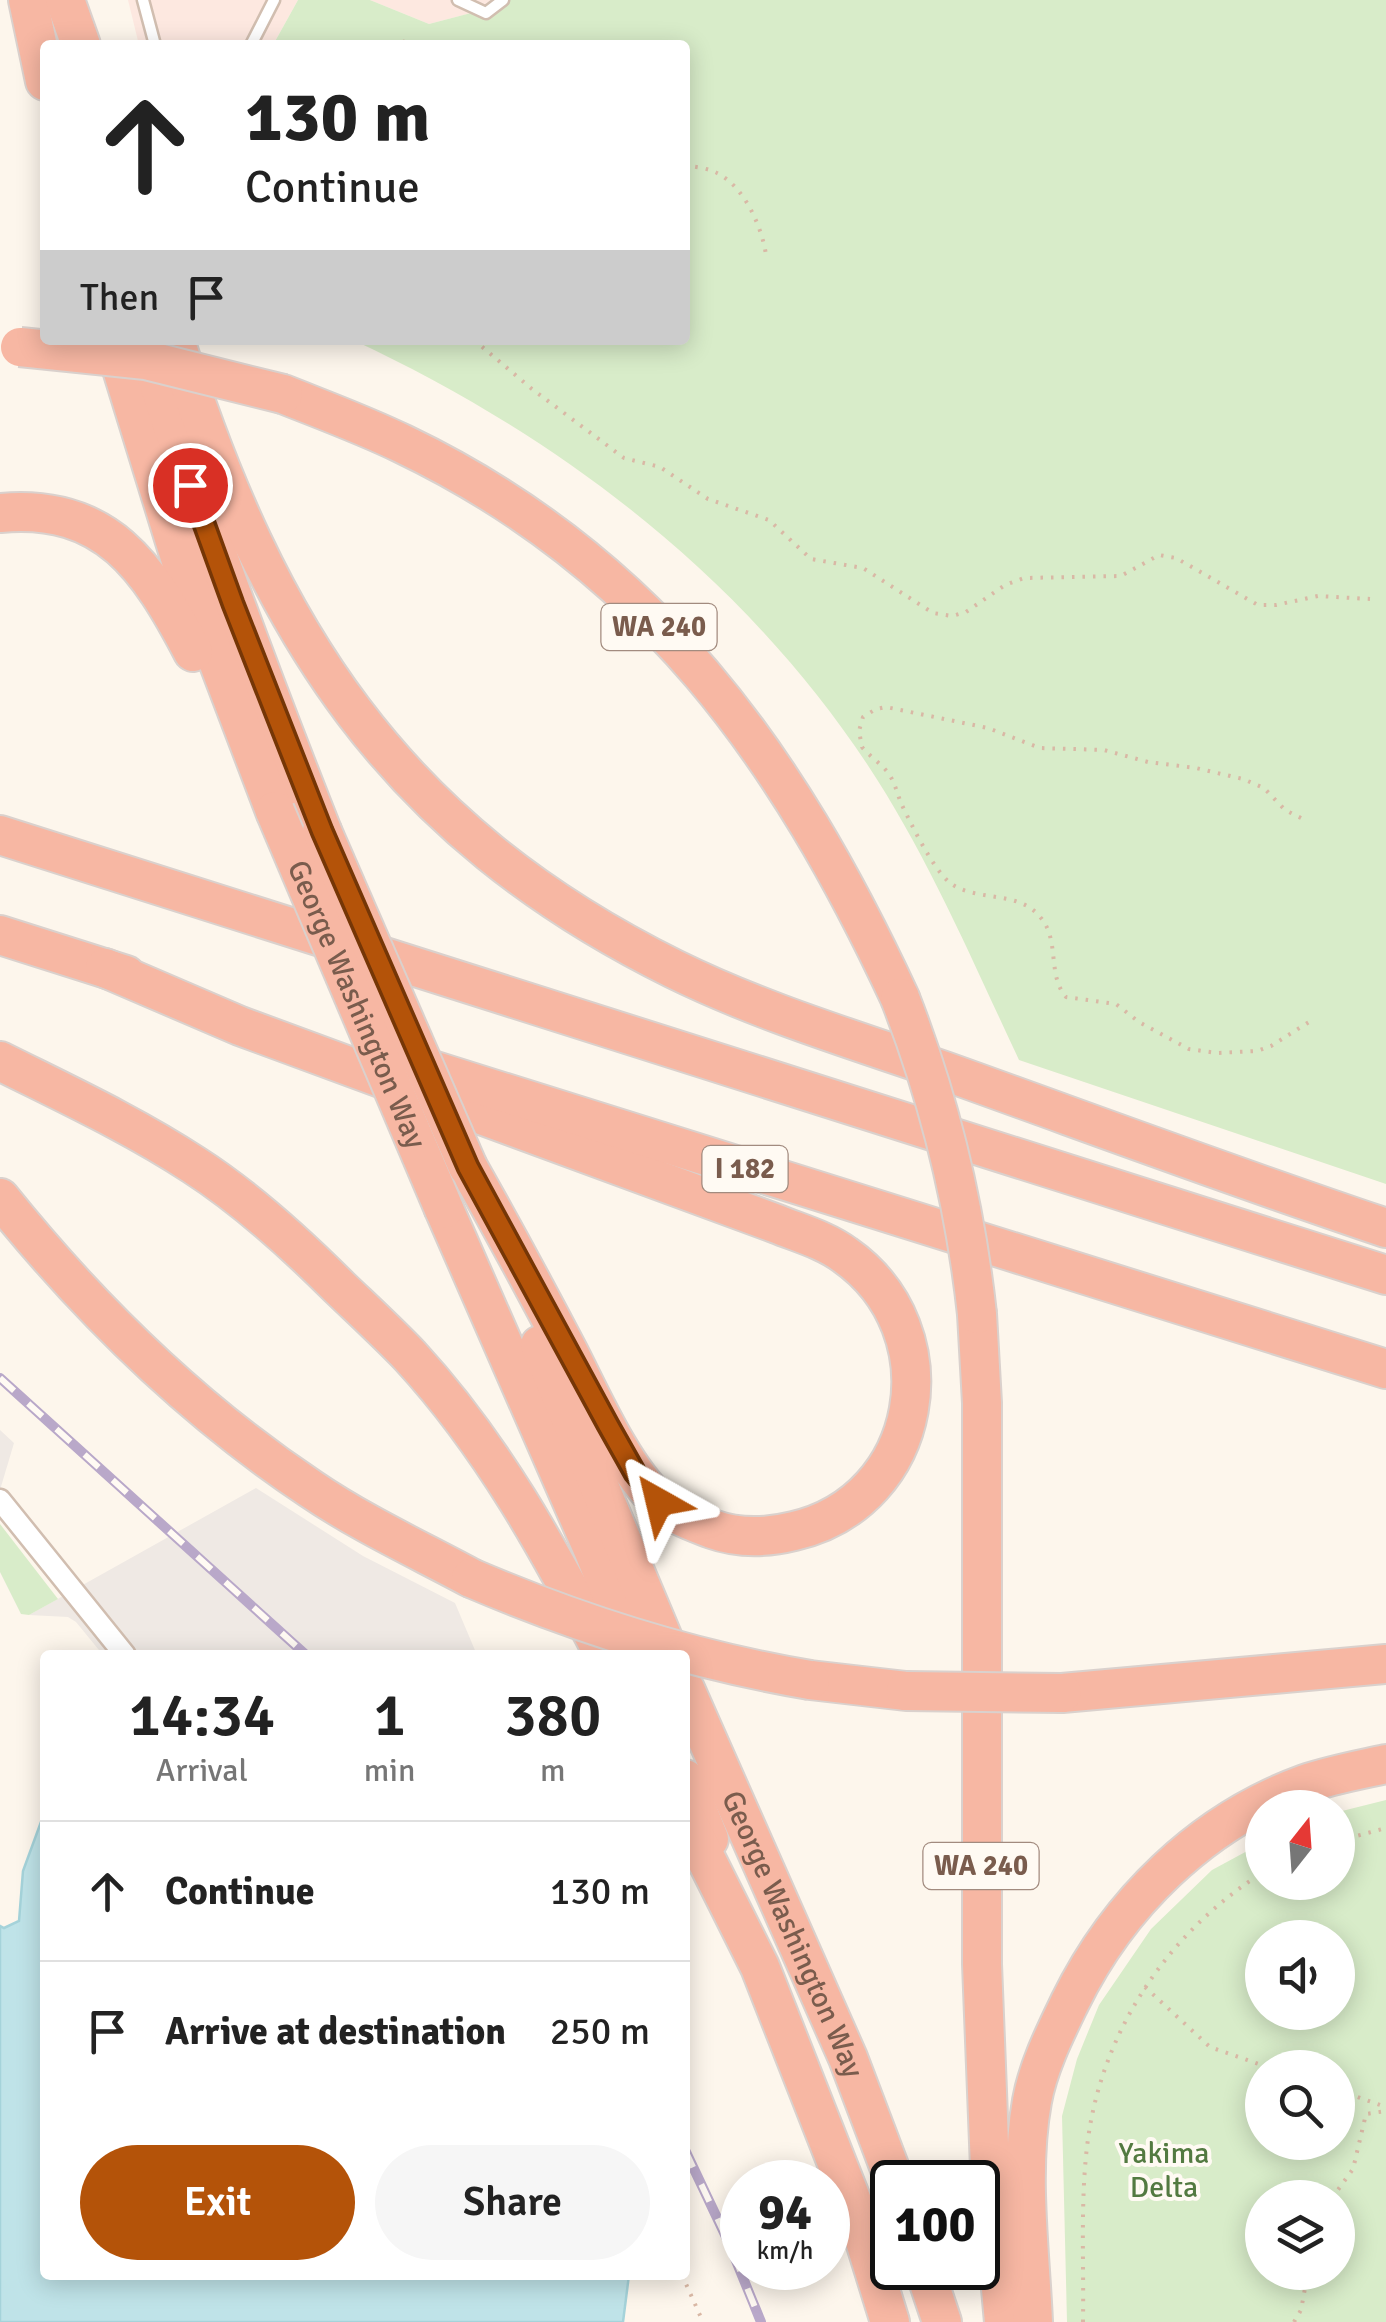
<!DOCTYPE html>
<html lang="en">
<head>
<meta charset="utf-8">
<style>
	:root { --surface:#fff; --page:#f6f6f6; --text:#222; --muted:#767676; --line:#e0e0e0; --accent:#b45309 }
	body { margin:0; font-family:Signika,sans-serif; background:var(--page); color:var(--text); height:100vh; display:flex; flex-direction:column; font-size:38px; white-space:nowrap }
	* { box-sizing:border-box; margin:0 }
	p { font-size:32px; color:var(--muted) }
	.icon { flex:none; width:55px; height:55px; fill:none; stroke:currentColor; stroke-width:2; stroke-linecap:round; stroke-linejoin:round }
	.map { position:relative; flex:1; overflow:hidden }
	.details { position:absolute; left:40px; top:1650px; width:650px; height:630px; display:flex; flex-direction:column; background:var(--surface); border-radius:10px; box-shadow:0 5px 25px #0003 }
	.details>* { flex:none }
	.guide { position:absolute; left:40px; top:40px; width:650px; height:305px; border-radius:10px; box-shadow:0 5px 25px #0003; background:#fff; color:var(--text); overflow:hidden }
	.needle { width:65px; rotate:17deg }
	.tools { position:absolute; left:1245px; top:1790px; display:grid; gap:20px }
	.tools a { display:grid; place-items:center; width:110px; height:110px; border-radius:50%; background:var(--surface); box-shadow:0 5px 25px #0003; font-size:50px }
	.speed { position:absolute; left:720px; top:2160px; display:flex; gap:20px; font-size:50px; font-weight:700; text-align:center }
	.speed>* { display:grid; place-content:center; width:130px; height:130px; border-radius:50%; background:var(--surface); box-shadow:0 5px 25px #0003; line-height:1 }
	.speed small { font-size:25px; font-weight:400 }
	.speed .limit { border:5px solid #111; border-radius:15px; background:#fff; color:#111 }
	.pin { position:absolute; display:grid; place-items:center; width:85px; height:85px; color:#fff; margin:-42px; border:5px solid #fff; border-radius:50%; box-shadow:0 2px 10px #0007 }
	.me { position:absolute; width:110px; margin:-55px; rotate:323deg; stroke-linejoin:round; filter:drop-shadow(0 0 8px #0008) }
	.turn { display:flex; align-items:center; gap:35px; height:210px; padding:0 40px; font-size:45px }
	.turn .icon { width:130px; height:130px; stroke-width:2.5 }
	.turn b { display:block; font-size:70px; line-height:85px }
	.then { display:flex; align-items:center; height:95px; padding:0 40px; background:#0003; gap:20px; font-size:38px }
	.eta { display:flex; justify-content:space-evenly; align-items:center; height:170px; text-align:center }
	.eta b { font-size:60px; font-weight:600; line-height:70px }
	.button { display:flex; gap:20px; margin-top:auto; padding:20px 40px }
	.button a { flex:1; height:115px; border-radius:60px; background:var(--accent); color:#fff; font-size:40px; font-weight:600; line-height:115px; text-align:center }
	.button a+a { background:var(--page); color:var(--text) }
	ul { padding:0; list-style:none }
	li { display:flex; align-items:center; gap:30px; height:140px; padding:0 40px; border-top:2px solid var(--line) }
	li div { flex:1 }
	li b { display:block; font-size:38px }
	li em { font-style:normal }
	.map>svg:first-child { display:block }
</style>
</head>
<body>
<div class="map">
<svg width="1386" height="2322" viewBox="0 0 1386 2322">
	<rect width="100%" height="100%" fill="#fdf6ec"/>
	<path fill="#fde8e0" d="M128,0H298L273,45H139Z
		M370,0H501L490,8L429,24Z"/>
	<path fill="#efe9e4" d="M0,1430L14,1443L0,1490Z
		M256,1488L363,1556L455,1603L477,1655H103L76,1622L68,1617L29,1615Z"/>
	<path fill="#d8ecc9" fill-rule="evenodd" d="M298,0H370L429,24L490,8L501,0H1386V1184L1019,1060C972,960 928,856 867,764C741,574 557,435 353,340H685V45H273Z
		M0,1524L58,1599L29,1615L21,1614L0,1572Z
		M1386,1800V2322H1067L1062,2116L1077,2059L1099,2005L1151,1929L1212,1870L1262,1843V1882H1338V1812ZM1262,1938H1338V2012H1262ZM1262,2068H1338V2142H1262ZM1262,2198H1338V2272H1262Z"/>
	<path fill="#bfe3e8" stroke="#a5d3da" stroke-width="2.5" d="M45,1811V2275H629L623,2322H0V1926L4,1928L19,1921L23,1871Z"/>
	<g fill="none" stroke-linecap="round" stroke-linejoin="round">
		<defs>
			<path id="lane" d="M143,0L155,45
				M458,0L486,13L503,0
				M251,45L274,0"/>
			<path id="street" d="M0,1500L125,1655"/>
			<g id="highway">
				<path d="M28,0L45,81"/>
				<path d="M65,0L81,45"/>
				<path d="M113,340L186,577L275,811"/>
				<path d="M145,340C197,507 258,669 322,831"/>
				<path d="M175,340C268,632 392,829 674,969C761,1012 858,1041 950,1073C1095,1125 1240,1179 1386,1228"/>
				<path d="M283,394C323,410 364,425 403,444C651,563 787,755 900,998"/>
				<path d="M0,513C107,503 149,568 193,652"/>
				<path d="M0,835L1386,1275"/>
				<path d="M0,935L126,975"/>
				<path d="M105,968L240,1026L777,1224C799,1233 825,1240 845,1255C953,1331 924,1501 794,1531C766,1538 740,1539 712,1529C694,1522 673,1515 659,1501C623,1469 591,1396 569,1353C536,1290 503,1229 468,1167"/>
				<path d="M0,1061C66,1094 133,1125 194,1165C247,1199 295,1243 339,1287C363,1310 387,1332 410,1356C492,1445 549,1549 604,1655"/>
				<path d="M413,1064L1386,1369"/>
				<path d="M0,1198C90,1310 191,1409 311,1489C361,1523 417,1549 471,1578"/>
				<path d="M444,1209L595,1554L636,1655"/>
				<path d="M977,1314L982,1403V1964L990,2168L1004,2322"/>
				<path d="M540,1345L670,1655"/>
				<path d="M810,1680L906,1691"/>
				<path id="s1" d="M685,1689L848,2058L895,2182"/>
				<path d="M1062,1693L1386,1664"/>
				<path d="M685,1779L709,1839"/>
				<path d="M685,1817L760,1967L855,2209L890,2322"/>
				<path d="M924,2268L942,2322"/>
				<path d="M1033,2322C1030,2250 1019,2173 1032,2101C1038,2067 1055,2033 1070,2002C1118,1904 1201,1822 1305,1784C1331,1775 1359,1770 1386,1764"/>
			</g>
		</defs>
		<use href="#lane" stroke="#d1beb0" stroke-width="15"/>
		<use href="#street" stroke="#d1beb0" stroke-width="25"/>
		<use href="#highway" stroke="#dad1cd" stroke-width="42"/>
		<path stroke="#d9b8a5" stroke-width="4" stroke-dasharray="2.5 8" stroke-linecap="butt" d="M382,45L401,41L418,45
			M685,165C695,167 708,168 717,173C744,186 762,227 766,255
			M474,340L532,389L624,458L660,467L708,499L769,520L811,559L863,568L933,613L952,616L966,612L1005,585L1024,578L1121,576L1159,555L1176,558L1258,605H1276L1318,596L1370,599
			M1301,818L1285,810L1264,788L1243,779L1196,768L1148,762L1104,750L1040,748L988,728L886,707L876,709L863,717L859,731L862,747C870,757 882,764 889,774C895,783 897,793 901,803C910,822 933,869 949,882C975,903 1019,889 1041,918C1060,941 1047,975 1066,997L1116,1004L1139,1022L1189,1049L1217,1053L1257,1051L1271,1046L1309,1022
			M1338,1841L1386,1828
			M1145,1987L1210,2047L1270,2068
			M1338,2090L1386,2107
			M1332,2198L1353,2169L1366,2114L1386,2111
			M682,2275L703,2322
			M1083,2322C1084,2262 1080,2198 1088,2139C1103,2029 1169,1932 1262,1873
			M1294,2322L1301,2310L1308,2272"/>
		<use href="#lane" stroke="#fff" stroke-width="10"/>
		<use href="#street" stroke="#fff" stroke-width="20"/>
		<use href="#highway" stroke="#f7b7a3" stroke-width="38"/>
		<defs>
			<path id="rail" d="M0,1378L306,1655
				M685,2150L728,2241L761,2322"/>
		</defs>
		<use href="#rail" stroke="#b9a8c9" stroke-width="10"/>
		<use href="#rail" stroke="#fffaf3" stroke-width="6" stroke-dasharray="19" stroke-linecap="butt"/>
		<defs>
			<g id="highway-bridge">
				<path d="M20,347L146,360L283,394"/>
				<path id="s2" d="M275,811L444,1209"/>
				<path d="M322,831L468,1167"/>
				<path d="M900,998C940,1101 965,1204 977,1314"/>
				<path d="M471,1578C581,1625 692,1660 810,1680"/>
				<path d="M906,1691L1062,1693"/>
			</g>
		</defs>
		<use href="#highway-bridge" stroke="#dad1cd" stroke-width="42" stroke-linecap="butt"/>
		<use href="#highway-bridge" stroke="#f7b7a3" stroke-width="38"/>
	</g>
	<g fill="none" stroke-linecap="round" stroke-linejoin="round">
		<defs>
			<path id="route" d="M190,485L233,604L322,831L468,1167L608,1425L635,1473L659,1502"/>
		</defs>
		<use href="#route" stroke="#753606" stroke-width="25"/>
		<use href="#route" stroke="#b45309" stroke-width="18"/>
	</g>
	<g text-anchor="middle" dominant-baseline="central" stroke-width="8" stroke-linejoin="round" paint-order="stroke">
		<g fill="#fffaf3" stroke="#a28b7f" stroke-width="2.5">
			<rect x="601.5" y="604" width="115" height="46" rx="8"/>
			<rect x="702.5" y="1146" width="85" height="46" rx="8"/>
			<rect x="923.5" y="1843" width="115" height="46" rx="8"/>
		</g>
		<g font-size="28" font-weight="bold" fill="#7a5c4d">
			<text x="659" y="627">WA 240</text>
			<text x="745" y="1169">I 182</text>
			<text x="981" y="1866">WA 240</text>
		</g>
		<g font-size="30" fill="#7a5c4d" stroke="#fffaf3">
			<text stroke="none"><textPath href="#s2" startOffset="210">George Washington Way</textPath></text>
			<text stroke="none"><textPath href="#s1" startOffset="268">George Washington Way</textPath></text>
		</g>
		<g font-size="30" fill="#537a41" stroke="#fffaf3">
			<text x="1164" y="2153">Yakima<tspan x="1164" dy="34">Delta</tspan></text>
		</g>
	</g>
</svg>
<div class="tools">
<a><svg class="needle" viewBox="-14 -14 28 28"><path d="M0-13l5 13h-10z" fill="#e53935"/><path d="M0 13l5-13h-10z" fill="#767676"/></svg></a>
<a><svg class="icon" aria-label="sound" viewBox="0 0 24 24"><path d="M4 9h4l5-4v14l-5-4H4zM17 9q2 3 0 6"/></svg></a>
<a><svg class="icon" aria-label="search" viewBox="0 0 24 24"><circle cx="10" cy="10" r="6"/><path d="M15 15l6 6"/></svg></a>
<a><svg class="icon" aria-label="layers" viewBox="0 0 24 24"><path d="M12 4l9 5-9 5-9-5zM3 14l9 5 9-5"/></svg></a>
</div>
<div class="speed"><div>94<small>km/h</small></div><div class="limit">100</div></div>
<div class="pin" style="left:190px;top:485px;background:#d93025"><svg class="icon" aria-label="arrive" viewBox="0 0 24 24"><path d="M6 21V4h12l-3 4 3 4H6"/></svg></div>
<svg class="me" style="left:659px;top:1502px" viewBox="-20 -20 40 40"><path d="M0-17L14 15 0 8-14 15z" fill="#b45309" stroke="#fff" stroke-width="4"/></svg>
<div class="guide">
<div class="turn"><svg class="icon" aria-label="ahead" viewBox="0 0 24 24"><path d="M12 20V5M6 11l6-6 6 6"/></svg><div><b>130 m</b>Continue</div></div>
<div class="then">Then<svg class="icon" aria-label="arrive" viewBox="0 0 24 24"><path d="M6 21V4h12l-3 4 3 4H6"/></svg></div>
</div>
<section class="details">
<div class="eta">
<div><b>14:34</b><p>Arrival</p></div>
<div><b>1</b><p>min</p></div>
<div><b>380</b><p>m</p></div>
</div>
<ul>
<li><svg class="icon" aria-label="ahead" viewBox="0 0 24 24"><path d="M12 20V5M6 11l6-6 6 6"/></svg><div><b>Continue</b></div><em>130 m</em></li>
<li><svg class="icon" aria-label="arrive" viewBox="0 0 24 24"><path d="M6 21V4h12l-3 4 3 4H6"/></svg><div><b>Arrive at destination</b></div><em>250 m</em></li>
</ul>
<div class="button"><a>Exit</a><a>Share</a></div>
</section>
</div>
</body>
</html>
